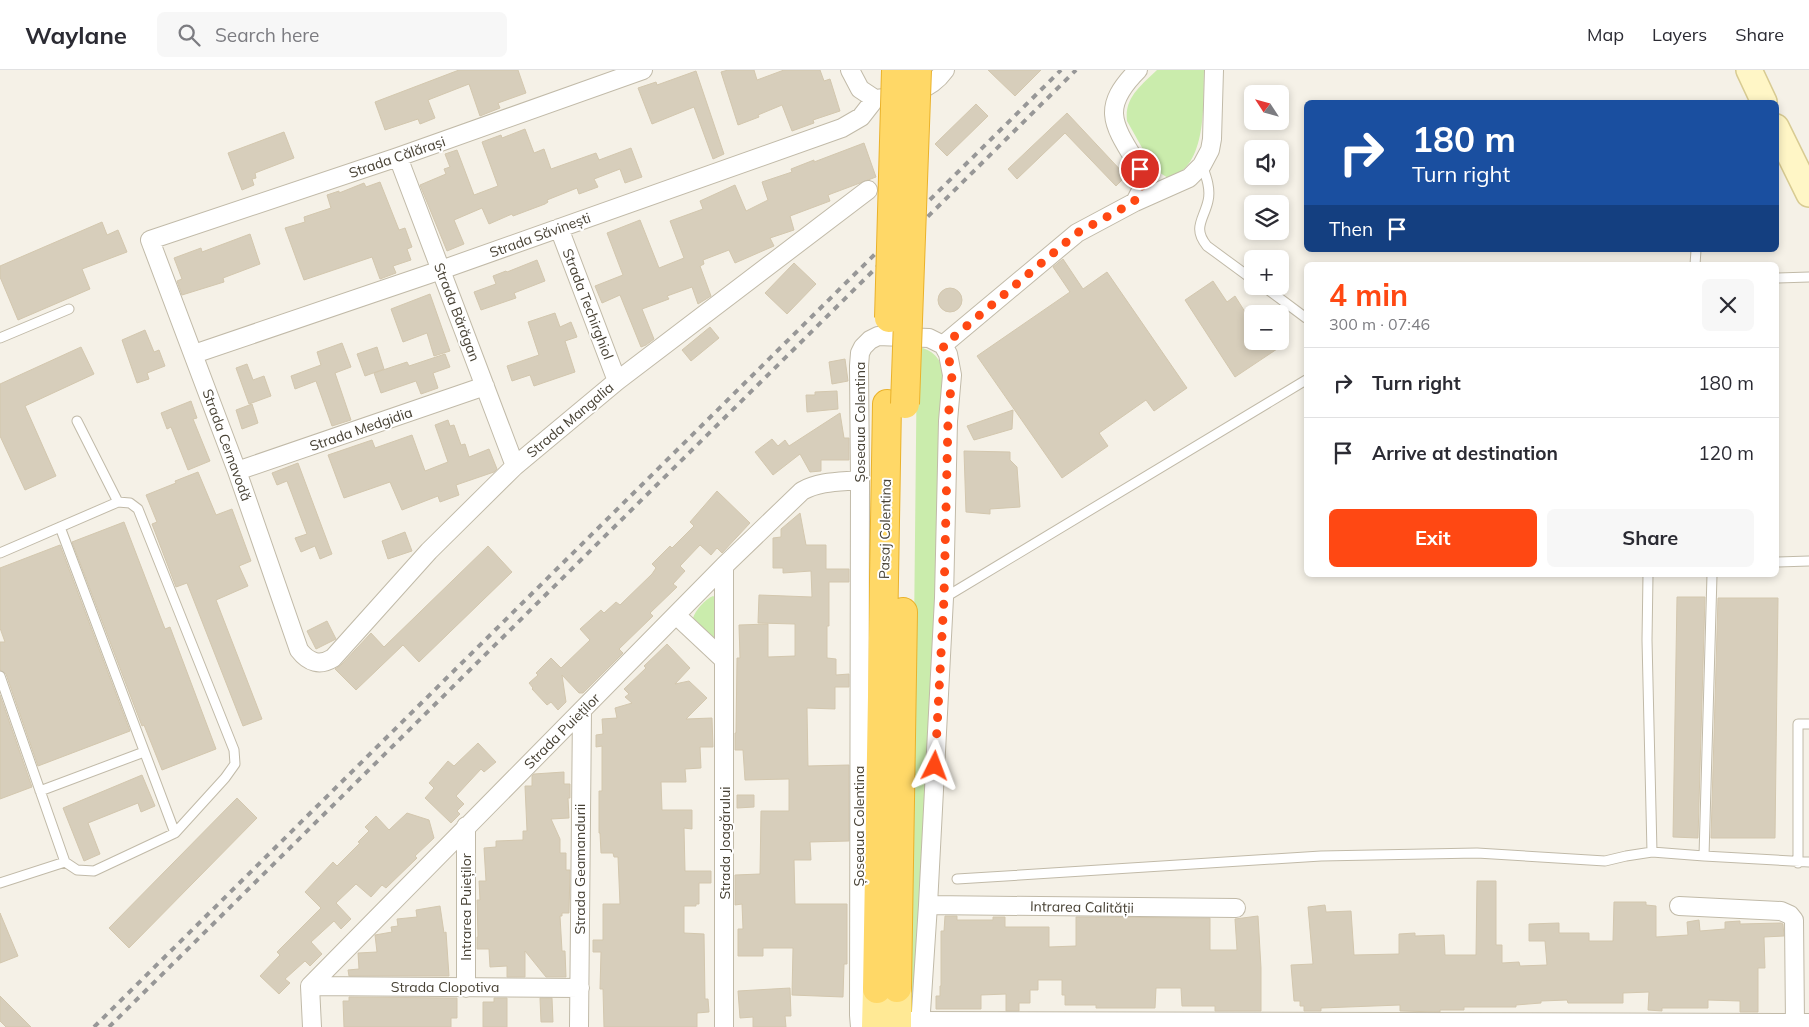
<!DOCTYPE html>
<html lang="en">
<head>
<meta charset="utf-8">
<style>
	:root { --surface:#fff; --page:#f7f7f7; --text:#2b2b33; --muted:#7c7c81; --line:#e1e1e2; --accent:#ff4813 }
	body { margin:0; font-family:Mulish,sans-serif; background:var(--page); color:var(--text); height:100vh; display:flex; flex-direction:column; font-size:19px; white-space:nowrap }
	* { box-sizing:border-box; margin:0 }
	p { font-size:16px; color:var(--muted) }
	.icon { flex:none; width:28px; height:28px; fill:none; stroke:currentColor; stroke-width:2; stroke-linecap:round; stroke-linejoin:round }
	.map { position:relative; flex:1; overflow:hidden }
	.side { position:absolute; left:1304px; top:192px; width:475px; height:315px; display:flex; flex-direction:column; background:var(--surface); border-radius:8px; box-shadow:0 2px 8px #0003 }
	.side>* { flex:none }
	.guide { position:absolute; left:1304px; top:30px; width:475px; height:152px; border-radius:8px; box-shadow:0 2px 8px #0003; background:#1a4fa0; color:#fff; overflow:hidden }
	.needle { width:32px; rotate:306deg }
	.fabs { position:absolute; left:1244px; top:15px; display:grid; gap:10px }
	.fabs a { display:grid; place-items:center; width:45px; height:45px; border-radius:8px; background:var(--surface); box-shadow:0 2px 8px #0003; font-size:25px }
	.pin { position:absolute; display:grid; place-items:center; width:42px; height:42px; color:#fff; margin:-21px; border:2px solid #fff; border-radius:50%; box-shadow:0 1px 5px #0007 }
	.me { position:absolute; width:55px; margin:-28px; rotate:3deg; stroke-linejoin:round; filter:drop-shadow(0 0 4px #0008) }
	.turn { display:flex; align-items:center; gap:18px; height:105px; padding:0 25px; font-size:22px }
	.turn .icon { width:65px; height:65px; stroke-width:2.5 }
	.turn b { display:block; font-size:35px; line-height:42px }
	.then { display:flex; align-items:center; height:48px; padding:0 25px; background:#0003; gap:10px; font-size:19px }
	.round { display:grid; place-items:center; flex:none; width:52px; height:52px; border-radius:8px; background:var(--page) }
	.overview { display:flex; align-items:center; justify-content:space-between; height:85px; padding:0 25px }
	h1 { font-size:30px; font-weight:700; line-height:38px; color:var(--accent) }
	.button { display:flex; gap:10px; margin-top:auto; padding:10px 25px }
	.button a { flex:1; height:58px; border-radius:8px; background:var(--accent); color:#fff; font-size:20px; font-weight:700; line-height:58px; text-align:center }
	.button a+a { background:var(--page); color:var(--text) }
	ul { padding:0; list-style:none }
	li { display:flex; align-items:center; gap:15px; height:70px; padding:0 25px; border-top:1px solid var(--line) }
	li div { flex:1 }
	li b { display:block; font-size:19px }
	li em { font-style:normal }
	header { display:flex; align-items:center; gap:30px; box-sizing:border-box; height:70px; padding:0 25px; background:var(--surface); border-bottom:1px solid var(--line) }
	header strong { font-size:24px }
	nav { display:flex; gap:28px; margin-inline-start:auto; font-size:18px }
	.search { width:350px; height:45px; background:var(--page); display:flex; align-items:center; gap:12px; box-sizing:border-box; padding:0 18px; border-radius:8px; color:var(--muted); font-size:19px }
	.map>svg:first-child { display:block }
</style>
</head>
<body>
<header>
<strong>Waylane</strong>
<div class="search"><svg class="icon" aria-label="search" viewBox="0 0 24 24"><circle cx="10" cy="10" r="6"/><path d="M15 15l6 6"/></svg>Search here</div>
<nav><a>Map</a><a>Layers</a><a>Share</a></nav>
</header>
<div class="map">
<svg width="1809" height="957" viewBox="0 0 1809 957">
	<rect width="100%" height="100%" fill="#f5f1e7"/>
	<path fill="#caecac" d="M1157,0H1204C1203,32 1208,98 1168,108L1154,99L1127,51C1124,27 1142,15 1157,0Z
		M917,277C933,279 941,289 945,305L939,557L918,941L912,943L910,941Z
		M713,526L715,527L717,572L693,548C695,541 705,529 713,526Z"/>
	<path fill="#d7cebb" stroke="#d3c7ae" d="M459,0H518L526,23L498,33L500,38L480,46L469,14L428,30L435,48L420,54L418,49L385,60L375,32Z
		M728,0H754L757,10L784,0H820L824,11L830,9L840,41L813,50L814,53L792,61L782,35L758,45L759,47L738,55L721,2Z
		M988,0H1041L1015,26Z
		M696,1L724,84L713,89L694,37L652,54L638,18L656,12L657,15Z
		M976,34L988,46L947,86L935,74Z
		M1067,43L1126,106L1116,116L1065,63L1017,109L1008,99Z
		M525,59L534,83L544,79L551,99L596,83L599,90L631,78L642,107L625,113L620,99L594,109L598,117L579,124L577,118L547,130L548,132L545,134L513,146L512,144L489,154L482,138L454,150L464,174L447,181L420,115L446,104L444,99L450,97L445,84L457,80L474,125L498,116L482,72L501,65L502,68Z
		M284,62L294,88L255,103L256,108L252,109L254,115L242,120L228,83Z
		M864,73L876,107L828,125L830,131L790,146L794,160L770,168L774,176L735,193L729,180L703,190L704,194L700,196L711,226L698,234L692,217L667,226L669,229L642,239L654,269L646,275L641,277L620,225L602,233L595,216L623,205L607,163L640,150L659,198L684,188L670,151L703,139L700,131L735,115L746,141L768,130L762,112L792,102L791,99L814,90V92Z
		M380,112L399,160L405,158L412,177L407,179L411,190L393,196L396,203L380,209L372,187L304,210L285,158L305,152L304,147L331,138L327,125L339,121V123L364,113L366,117Z
		M102,152L107,165L118,160L127,182L82,199L90,219L18,250L0,207V196Z
		M250,164L260,194L223,208L224,212L182,225L177,211L182,209L174,188L201,178L202,182Z
		M1063,189L1083,219L1107,202L1187,318L1154,341L1146,330L1099,363L1108,376L1062,408L977,286L1070,222L1053,197Z
		M537,190L545,211L514,223L516,228L481,240L474,222L496,214L493,206L506,201L507,202Z
		M794,193L816,214L787,244L765,223Z
		M1213,211L1227,232L1235,226L1252,253V271H1289L1235,307L1185,230Z
		M938 230a12 12 0 1 1 24 0a12 12 0 1 1-24 0Z
		M430,224L450,281L434,286L427,263L403,272L391,239Z
		M555,243L560,257L571,252L577,267L565,271L575,302L534,316L530,305L512,311L507,296L539,285L528,252Z
		M710,257L719,268L691,291L682,280Z
		M145,260L154,282L159,280L165,296L147,303L149,309L137,313L122,270Z
		M342,273L351,297L335,303L351,350L332,356L316,311L295,319L291,306L321,295L317,282Z
		M81,277L94,304L25,336L56,406L25,420L0,366V314Z
		M377,277L384,299L365,306L357,284Z
		M445,284L450,297L433,303L438,318L421,324L416,311L381,323L374,303L407,292L409,296Z
		M845,289L848,311L832,314L829,292Z
		M247,294L253,310L264,306L271,326L249,334L236,298Z
		M837,321L838,339L807,342L806,325H815V322Z
		M191,331L197,348L193,349L210,391L188,400L171,357L167,359L161,343Z
		M252,334L258,353L242,359L236,340Z
		M1013,340L1012,359L974,370L967,356Z
		M840,343L844,368H849V390H821V401L810,402L800,384L773,405L755,382L772,369L778,376L785,370L789,376Z
		M448,350L450,356L454,355L461,375L465,374L469,387L489,379L497,399L494,402L456,415L459,425L440,432L438,426L402,440L390,412L344,428L328,385L372,370L375,378L412,365L425,401L448,392L435,355Z
		M964,381L1010,382V390L1017,397L1020,437L990,439V444L966,442Z
		M298,393L332,484L320,489L315,476L301,482L295,468L307,464L287,411L277,415L272,403Z
		M198,402L216,445L232,439L251,491L239,496L248,516L216,530L262,649L243,656L187,513L176,517L152,454L157,452L146,425L176,413L175,411Z
		M717,421L750,453L722,483L717,478L711,485L700,475L681,495L680,496L685,501L673,514L677,517L650,543L653,546L619,579L623,583L583,623H579L562,605L566,632L558,640L551,632L547,635L532,619L533,618L529,613L538,605L536,603L551,588L561,598L590,570L580,559L601,540L604,543L616,532L620,535L652,504L656,498L652,494L670,476L672,478L694,456L690,452Z
		M800,443L806,475H826V499H849V512H829V556H827V588L836,589V605L849,604V617H835V639L807,638L808,696L849,695V771L810,772L811,790H794L795,834H847V894H844L843,927L792,925L793,878H763V886H738V859H743L742,834L735,835V805L760,804L761,741H789V709L745,710L743,680H735V663H736L737,588H740L739,555L768,554V587L795,586V554L758,553L759,525L812,527L811,501L783,503V498H773V468L781,467V459Z
		M124,452L165,559L170,557L216,679L162,700L144,655L142,656L72,472Z
		M405,462L412,481L388,489L382,471Z
		M60,475L130,661L38,696L6,604L0,600V572H5L0,558V498Z
		M488,476L512,502L419,592L403,575L356,620L335,599L341,595L371,563L384,577Z
		M1677,527H1705L1698,768L1673,767Z
		M1718,528H1778L1775,768H1711Z
		M327,551L336,569L316,579L307,561Z
		M667,574L690,598L675,614L689,611L707,628L686,649L712,648L713,677H700L701,698L685,699L686,712H661L662,740H692V759L684,758L685,801H711V813H699V834H696V836H684V863L704,864L705,929H708L709,942L697,943V957H604L603,919H600L601,882H593V870H603V834H620L618,787H614L613,783H601L600,763H599V721H602V676L596,677V665L603,664L602,649L617,648L615,638L632,633L625,627L629,624L624,619L646,598L644,596Z
		M0,625L32,717L0,729Z
		M478,673L496,692L484,702L481,699L456,726L464,734L457,741L460,744L451,753L425,728L434,718L429,713L448,691L454,696Z
		M564,702V714H570V728H568L569,748L551,749L560,769V783H566V800H570L569,843H562V846H560L562,881H565L566,907H546L525,881V907H507V896L490,897L489,879H477V867H478L477,830H480L479,811H486L484,778L496,777V771L523,770V761H527L525,716H532V706L534,704Z
		M142,705L155,736L141,742L138,733L88,753L100,784L84,791L63,738Z
		M737,725H754V737L737,738Z
		M237,728L257,748L129,878L109,858Z
		M407,743L429,750L434,768L415,786L417,788L386,818L382,815L371,827L356,814L336,833L351,849L341,859L334,851L311,872L322,884L310,896L305,891L285,909L290,913L279,924L260,906L280,885L277,882L321,838L305,822L333,792L337,796L360,773L358,772L369,761L365,757L376,746L389,760Z
		M1477,811H1496V875H1502V893L1519,892L1520,896L1547,895L1545,871H1529V854L1559,853V863H1589V871H1613L1614,832H1646V835L1656,836V867L1688,865L1687,852L1699,850L1700,861L1725,859V852L1740,851V854L1781,853L1783,854L1784,866L1764,867L1765,898H1758V942H1740V931L1708,930V938H1662V941L1648,940L1649,922L1623,923V933H1568L1567,930L1541,931V933L1516,935V937H1464V940H1440V942L1400,941V935L1321,938V941H1304V936H1300V931H1294L1291,895L1313,894L1308,837L1325,835L1326,842L1351,841L1354,885L1399,884V864L1415,863V866L1444,865L1445,885H1476Z
		M440,836L444,863L446,862L449,906H349L348,900L359,899L358,883L377,882L375,865L392,862L391,857L398,856L397,849L417,847L416,840Z
		M0,843L18,886L0,893Z
		M945,846H957V850H993V847H1005V857H1049V877L1076,876V847L1210,848V880H1237L1235,849L1258,846L1261,898V941H1215V936H1182L1181,918H1156L1155,938H1096V935H1065V925H1062V910H1038V920H1030V933H1019V941H1006V924L981,925V939H936V926H940V916H941V861H944Z
		M790,918L791,946H785L786,957H753V947L740,948L738,921Z
		M0,926L31,957H6L0,951Z
		M349,927L457,928V948H451V957H344L343,931H349Z
		M494,928H507V957H483V932H494Z
		M540,928H552L553,952H541Z"/>
	<g fill="none" stroke-linecap="round" stroke-linejoin="round">
		<defs>
			<path id="lane" d="M1202,95C1206,106 1211,119 1208,131C1204,149 1192,158 1207,176L1252,209
				M1695,195L1696,180
				M1776,208L1809,207
				M1263,216L1306,248
				M0,268L69,239
				M77,351L118,432
				M60,457L175,763
				M0,483L118,432L130,433L138,439L234,680L235,694L225,708L175,763L94,801L77,800L65,792
				M1776,492L1809,491
				M1648,505L1647,570L1652,782L1704,786
				M1712,505L1704,786L1809,792
				M944,528L1306,310
				M0,606L65,792L0,813
				M40,721L144,682
				M1798,793V654H1809
				M957,809L1321,786L1477,783L1605,791L1626,786L1652,782"/>
			<path id="street" d="M643,0L398,87L150,170L237,401L299,580C309,593 320,596 333,588L429,481L515,396L617,311L868,120
				M850,0L860,19L875,29C902,26 928,24 945,0
				M398,87L515,396
				M1135,132C1138,126 1142,120 1143,114C1144,106 1140,99 1136,92C1112,53 1101,37 1138,0
				M559,158L617,311
				M943,275L1077,163L1135,132L1189,108L1202,95L1210,80L1212,69L1214,0
				M194,284L441,200L842,58L861,47L875,29
				M237,401L485,316
				M677,546L724,590
				M928,835L1236,838
				M1679,836L1781,841L1790,845L1794,850L1795,953
				M310,916L580,918
				M466,918V756
				M910,951L1809,953
				M312,957L310,916L724,496L802,421C820,411 840,412 860,410
				M579,957L582,640
				M724,957V496
				M860,957L859,945L860,410L859,296L860,283L863,277L870,270L878,266L929,268L943,275L948,284L952,305L948,351L944,528L928,835L920,957"/>
			<path id="secondary" d="M1749,0L1764,32
				M1776,57L1809,124"/>
			<path id="primary" d="M876,957L877,919
				M897,957V918"/>
			<path id="highway" d="M897,918L903,542
				M877,919L887,334"/>
		</defs>
		<use href="#lane" stroke="#c1baa8" stroke-width="11"/>
		<use href="#street" stroke="#c1baa8" stroke-width="20"/>
		<use href="#secondary" stroke="#d8cb92" stroke-width="28"/>
		<use href="#primary" stroke="#eecd5b" stroke-width="30"/>
		<use href="#highway" stroke="#eab22b" stroke-width="30"/>
		<use href="#lane" stroke="#fff" stroke-width="9"/>
		<use href="#street" stroke="#fff" stroke-width="18"/>
		<use href="#secondary" stroke="#fff6c6" stroke-width="25"/>
		<use href="#primary" stroke="#ffe995" stroke-width="28"/>
		<use href="#highway" stroke="#ffd867" stroke-width="28"/>
		<path stroke="#979797" stroke-width="4" stroke-dasharray="6 6" stroke-linecap="butt" d="M94,957L1061,0
			M109,957L1076,0"/>
		<defs>
			<path id="highway-bridge" d="M889,248L896,0
				M905,334L917,0"/>
		</defs>
		<use href="#highway-bridge" stroke="#eab22b" stroke-width="30" stroke-linecap="butt"/>
		<use href="#highway-bridge" stroke="#ffd867" stroke-width="28"/>
	</g>
	<g fill="none" stroke-linecap="round" stroke-linejoin="round">
		<path stroke="#ff4813" stroke-width="9" stroke-dasharray="0 16.2" d="M935,696L944,528L948,351L952,305L948,284L943,276L1077,163L1134,132L1143,114L1140,99"/>
	</g>
	<g text-anchor="middle" dominant-baseline="central" stroke-width="4" stroke-linejoin="round" paint-order="stroke">
		<g font-size="14" fill="#484235" stroke="#fff">
			<text transform="translate(397 87) rotate(-19)">Strada Călărași</text>
			<text transform="translate(540 165) rotate(-20)">Strada Săvinești</text>
			<text transform="translate(588 234) rotate(69)">Strada Techirghiol</text>
			<text transform="translate(457 242) rotate(69)">Strada Bărăgan</text>
			<text transform="translate(570 350) rotate(-40)">Strada Mangalia</text>
			<text transform="translate(860 352) rotate(-90)">Șoseaua Colentina</text>
			<text transform="translate(361 359) rotate(-19)">Strada Medgidia</text>
			<text transform="translate(227 375) rotate(70)">Strada Cernavodă</text>
			<text transform="translate(885 459) rotate(-89)">Pasaj Colentina</text>
			<text transform="translate(562 661) rotate(-45)">Strada Puieților</text>
			<text transform="translate(859 756) rotate(-90)">Șoseaua Colentina</text>
			<text transform="translate(725 773) rotate(-90)">Strada Joagărului</text>
			<text transform="translate(580 799) rotate(-90)">Strada Geamandurii</text>
			<text transform="translate(466 837) rotate(-90)">Intrarea Puieților</text>
			<text transform="translate(1082 837) rotate(1)">Intrarea Calității</text>
			<text x="445" y="917">Strada Clopotiva</text>
		</g>
	</g>
</svg>
<div class="fabs">
<a><svg class="needle" viewBox="-14 -14 28 28"><path d="M0-13l5 13h-10z" fill="#e53935"/><path d="M0 13l5-13h-10z" fill="#7c7c81"/></svg></a>
<a><svg class="icon" aria-label="sound" viewBox="0 0 24 24"><path d="M4 9h4l5-4v14l-5-4H4zM17 9q2 3 0 6"/></svg></a>
<a><svg class="icon" aria-label="layers" viewBox="0 0 24 24"><path d="M12 4l9 5-9 5-9-5zM3 14l9 5 9-5"/></svg></a>
<a>+</a>
<a>−</a>
</div>
<div class="pin" style="left:1140px;top:99px;background:#d93025"><svg class="icon" aria-label="arrive" viewBox="0 0 24 24"><path d="M6 21V4h12l-3 4 3 4H6"/></svg></div>
<svg class="me" style="left:935px;top:696px" viewBox="-20 -20 40 40"><path d="M0-17L14 15 0 8-14 15z" fill="#ff4813" stroke="#fff" stroke-width="4"/></svg>
<div class="guide">
<div class="turn"><svg class="icon" aria-label="right" viewBox="0 0 24 24"><path d="M7 20v-9h11M14 6l5 5-5 5"/></svg><div><b>180 m</b>Turn right</div></div>
<div class="then">Then<svg class="icon" aria-label="arrive" viewBox="0 0 24 24"><path d="M6 21V4h12l-3 4 3 4H6"/></svg></div>
</div>
<section class="side">
<div class="overview"><div><h1>4 min</h1><p>300 m · 07:46</p></div><a class="round"><svg class="icon" aria-label="close" viewBox="0 0 24 24"><path d="M6 6l12 12M18 6L6 18"/></svg></a></div>
<ul>
<li><svg class="icon" aria-label="right" viewBox="0 0 24 24"><path d="M7 20v-9h11M14 6l5 5-5 5"/></svg><div><b>Turn right</b></div><em>180 m</em></li>
<li><svg class="icon" aria-label="arrive" viewBox="0 0 24 24"><path d="M6 21V4h12l-3 4 3 4H6"/></svg><div><b>Arrive at destination</b></div><em>120 m</em></li>
</ul>
<div class="button"><a>Exit</a><a>Share</a></div>
</section>
</div>
</body>
</html>
